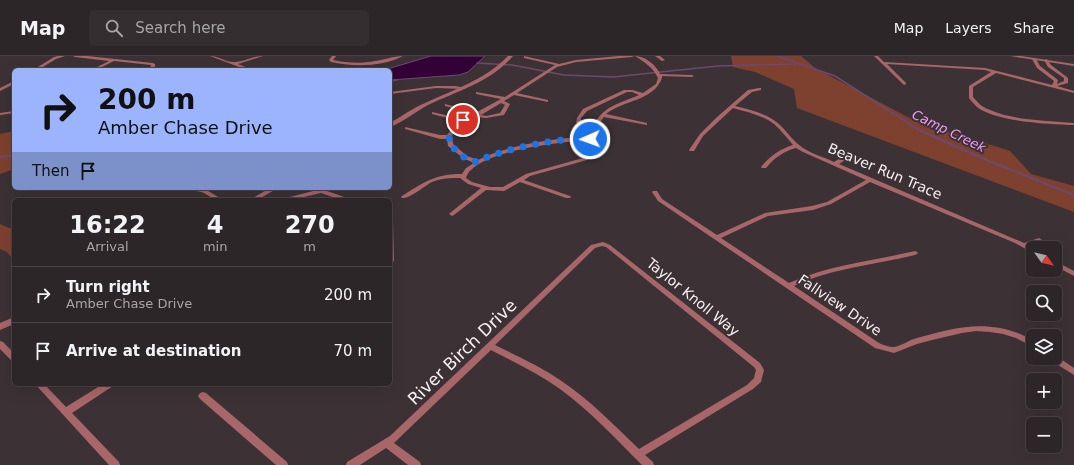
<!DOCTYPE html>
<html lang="en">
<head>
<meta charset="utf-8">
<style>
	:root { --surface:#2d2628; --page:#352e30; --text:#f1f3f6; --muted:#a7a5a8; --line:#484345 }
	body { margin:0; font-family:"DejaVu Sans",sans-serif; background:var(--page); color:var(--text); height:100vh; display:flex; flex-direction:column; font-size:15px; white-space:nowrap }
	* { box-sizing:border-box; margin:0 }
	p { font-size:13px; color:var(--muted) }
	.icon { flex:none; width:22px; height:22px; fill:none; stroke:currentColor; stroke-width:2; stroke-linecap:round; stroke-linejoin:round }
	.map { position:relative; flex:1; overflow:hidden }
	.drawer { position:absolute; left:12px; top:142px; width:380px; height:188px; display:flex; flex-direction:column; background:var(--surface); border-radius:6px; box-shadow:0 4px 16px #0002,0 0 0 1px var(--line) }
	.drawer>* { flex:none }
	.guide { position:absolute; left:12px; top:12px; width:380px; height:122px; border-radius:6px; box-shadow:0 4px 16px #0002,0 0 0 1px var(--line); background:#9cb4fd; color:#111; overflow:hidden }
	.needle { width:26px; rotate:124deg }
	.controls { position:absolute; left:1026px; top:185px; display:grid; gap:8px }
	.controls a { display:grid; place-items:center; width:36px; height:36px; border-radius:6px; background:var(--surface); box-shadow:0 4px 16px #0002,0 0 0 1px var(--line); font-size:20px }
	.pin { position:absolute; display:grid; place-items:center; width:34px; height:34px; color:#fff; margin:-17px; border:2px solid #fff; border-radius:50%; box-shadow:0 1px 4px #0007 }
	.me { position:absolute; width:44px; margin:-22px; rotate:268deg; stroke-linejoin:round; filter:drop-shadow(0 0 3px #0008) }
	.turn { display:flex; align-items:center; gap:14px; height:84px; padding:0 20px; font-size:18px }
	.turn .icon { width:52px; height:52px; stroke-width:2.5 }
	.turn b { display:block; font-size:28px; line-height:34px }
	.then { display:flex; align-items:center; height:38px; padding:0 20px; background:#0003; gap:8px; font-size:15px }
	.eta { display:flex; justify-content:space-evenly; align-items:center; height:68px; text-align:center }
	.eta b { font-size:24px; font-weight:600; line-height:28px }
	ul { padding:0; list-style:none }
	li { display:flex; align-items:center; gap:12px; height:56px; padding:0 20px; border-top:1px solid var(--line) }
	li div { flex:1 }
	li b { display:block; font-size:15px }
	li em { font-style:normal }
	header { display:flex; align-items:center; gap:24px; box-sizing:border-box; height:56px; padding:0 20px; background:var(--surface); border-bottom:1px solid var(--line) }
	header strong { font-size:19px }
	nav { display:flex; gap:22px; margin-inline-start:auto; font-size:14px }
	.search { width:280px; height:36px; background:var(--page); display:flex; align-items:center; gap:10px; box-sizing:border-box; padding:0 14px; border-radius:6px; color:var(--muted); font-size:15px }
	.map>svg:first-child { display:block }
</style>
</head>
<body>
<header>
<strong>Map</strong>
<div class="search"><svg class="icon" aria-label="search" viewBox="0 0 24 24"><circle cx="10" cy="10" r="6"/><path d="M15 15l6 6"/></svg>Search here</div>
<nav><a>Map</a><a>Layers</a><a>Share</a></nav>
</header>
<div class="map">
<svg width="1074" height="409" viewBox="0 0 1074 409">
	<rect width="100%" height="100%" fill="#3c3235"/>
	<path fill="#7e4130" d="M731,0H801L815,12L915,65L1010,95L1031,118L1074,130V156L797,52L794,33L755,16L733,11Z
		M14,75V113L0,118V78Z
		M0,168L14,174V205L7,196L0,193Z"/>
	<path fill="#320237" stroke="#6d496f" d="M431,0H485L468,16L459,19L390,24V14H384Z"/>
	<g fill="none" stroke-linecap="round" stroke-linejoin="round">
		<path stroke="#6d496f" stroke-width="1.5" d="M777,0L835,20L913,70
			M477,7L512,9L564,19L613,21L718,10L796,8
			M390,25L397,24"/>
		<path stroke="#6d496f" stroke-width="2" d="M911,69L919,74L989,105L1074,139
			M0,101L14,99"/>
		<path fill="#a86668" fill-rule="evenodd" d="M58,0H65L56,3L38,14H33L54,1Z
			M73,0H87L153,7L155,8V11L151,14H146L151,10V9L114,5L96,14H91L109,5L75,1Z
			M210,0C219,0 227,7 235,6C244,6 253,0 263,0L238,8L253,14H247Z
			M332,0H336L333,4C347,7 361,8 375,5C384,4 393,0 403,0C383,11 352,11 331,6L329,4Z
			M524,0L559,8L576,4L619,0H634L632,1L576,6L557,11L517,37L548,44V46L514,39L504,45L510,48L504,59L486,62L474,61L460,69L452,80L453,88L467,100L478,104C509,89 553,82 588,81L592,71L576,67L577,62L583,53L624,34H632L643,37L656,28L658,22C653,11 644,6 635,0C645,0 656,9 660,18L692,19L694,20L692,21L662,20V22C654,45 623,44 606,58L647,67V69L604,61C594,73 592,81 594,96L587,104L530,120L524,124L570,140L571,141L570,142H566L520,126L504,135L486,134L454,159L452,160L449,158L450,157L481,132L468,128L460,122C451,122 441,122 432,126C424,130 410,143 402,142L401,141L402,140C424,126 435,118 462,118L466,112L474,107L463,102L448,90L447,83H440L405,73V71L440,79H447L456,67L459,65L432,58V56L463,63L473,58L445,50V48L477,56L501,43L476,38V36L505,41L555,9L524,2ZM627,36H632L639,39C621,47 605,49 594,68L581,66V62L587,55ZM501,47L505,49L500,57L486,60L481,59ZM578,85H588V96L583,102L526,118L503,131H490L472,126L466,122C467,119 469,115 471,114C490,95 552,87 578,85Z
			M655,0H660L665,4L662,5Z
			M874,0H878L884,6L985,12L1052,29L1054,25L1037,12L1032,3L1034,2L1036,3L1040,10L1058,24L1057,28L1064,25V22L1048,11L1044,4L1047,3L1051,9L1068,22V27L1057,30L1074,35V37L996,17L973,31V41C976,44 979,48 982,50C1007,65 1046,64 1074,67V69C1050,68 996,66 977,51C974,48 971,45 969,42V30L991,16L985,14L887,8L906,27V28L904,29Z
			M14,25V28L0,35V32Z
			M436,30H455L466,32L464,33L436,32L390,38V36Z
			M759,32H761V34L752,36L735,50C751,54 769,58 781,70C788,77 794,86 803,92C812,98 824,101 834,106L849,97H853V99L839,108L1024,187L1039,182L1042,184L1029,190L1033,192V197L1031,196L1015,187L870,126L831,148L813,154L768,160L721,182L789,227C829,209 872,205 915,195L917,196L918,197L917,198L915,199C874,209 832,212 794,230L879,287C883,289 889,291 894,291C901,290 909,284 917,282C959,270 992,262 1033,284V291L1016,282L1003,278L990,276L976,275L962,277L932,284L917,288L894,297L875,292L658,145L652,136L653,135H657L662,143L717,179L765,157L812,150L827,146L866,124L803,96L796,92C784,95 774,102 766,112H762L761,111C770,100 780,93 793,89C787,82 781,74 774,68C762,59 747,56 733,52L703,80L694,95H690L689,94L700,78L716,62L748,34Z
			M14,55V57L0,59V57Z
			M191,132L205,133L223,144H216L202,136L196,135Z
			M321,133L350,143L351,144H342L321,137L291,144H281L282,143Z
			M390,162L393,164L394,205L390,207Z
			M603,186L610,189L760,307L764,314L761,326L753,333L645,399L653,406L654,409H642C616,383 590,355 560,333C539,318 514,306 491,294L394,387L420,406L421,409H408L386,392L360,409H346L347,406L390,380L591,189ZM602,190L606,191L733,294L754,311L756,314L754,322L747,329L639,393C614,369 589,343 560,324C540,310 517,300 495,289L595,192Z
			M1055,205L1074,215V220L1055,210Z
			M0,285L3,286L14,297V305L11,304L0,293Z
			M1055,299L1074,312V319L1050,304L1049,302H1055Z
			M35,328H44L66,351L103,328H114L113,330L72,357L119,406L120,409H109Z
			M203,336L206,337L287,406L288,409H276L200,343L198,340L200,337Z"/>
		<path fill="#a86668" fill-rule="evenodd" d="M508,0H513C491,26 458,35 428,49C415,56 403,66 390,71V67C402,60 413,52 425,47C455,33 485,24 508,0Z
			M1010,0H1021L1074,8V10Z
			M270,132H278L257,144H249Z
			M14,261V268L0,274V267Z"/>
	</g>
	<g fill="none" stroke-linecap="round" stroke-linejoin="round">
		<path stroke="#1a73e8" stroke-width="7" stroke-dasharray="0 12.6" d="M463,64L464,65C454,69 447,77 450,89L466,103L477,106C499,93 564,81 590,83"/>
	</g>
	<g text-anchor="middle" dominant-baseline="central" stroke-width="4" stroke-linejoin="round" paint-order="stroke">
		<g font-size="13" font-style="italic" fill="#f29af9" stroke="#3c3235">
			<text transform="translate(949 75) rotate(26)">Camp Creek</text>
		</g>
		<g font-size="14" fill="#f6eff1" stroke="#3c3235">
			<text transform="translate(885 115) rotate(23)">Beaver Run Trace</text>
			<text transform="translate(693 241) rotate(39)">Taylor Knoll Way</text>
			<text transform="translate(840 249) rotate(34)">Fallview Drive</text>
		</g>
		<g font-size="17" fill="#f6eff1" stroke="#3c3235">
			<text transform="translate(462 296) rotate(-44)">River Birch Drive</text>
		</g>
	</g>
</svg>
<div class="controls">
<a><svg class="needle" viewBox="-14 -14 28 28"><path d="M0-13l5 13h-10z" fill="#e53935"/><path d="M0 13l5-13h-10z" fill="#a7a5a8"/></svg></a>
<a><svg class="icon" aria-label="search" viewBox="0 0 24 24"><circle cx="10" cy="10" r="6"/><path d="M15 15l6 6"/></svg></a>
<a><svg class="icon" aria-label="layers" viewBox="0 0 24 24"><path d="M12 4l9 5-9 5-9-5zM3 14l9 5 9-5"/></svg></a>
<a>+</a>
<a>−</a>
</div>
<div class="pin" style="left:463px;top:64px;background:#d93025"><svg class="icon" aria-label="arrive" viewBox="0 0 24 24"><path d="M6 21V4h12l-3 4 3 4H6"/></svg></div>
<svg class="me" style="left:590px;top:83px" viewBox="-20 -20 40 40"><circle r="17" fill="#1a73e8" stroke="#fff" stroke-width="3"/><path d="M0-11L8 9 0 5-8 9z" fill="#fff"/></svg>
<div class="guide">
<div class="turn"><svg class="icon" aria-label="right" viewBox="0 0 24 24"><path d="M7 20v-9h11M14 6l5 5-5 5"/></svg><div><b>200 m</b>Amber Chase Drive</div></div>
<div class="then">Then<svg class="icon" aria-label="arrive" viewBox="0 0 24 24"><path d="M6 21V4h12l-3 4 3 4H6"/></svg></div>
</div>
<section class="drawer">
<div class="eta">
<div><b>16:22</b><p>Arrival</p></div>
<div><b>4</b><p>min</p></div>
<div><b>270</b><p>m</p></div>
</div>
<ul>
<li><svg class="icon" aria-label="right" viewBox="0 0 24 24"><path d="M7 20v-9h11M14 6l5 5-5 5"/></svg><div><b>Turn right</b><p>Amber Chase Drive</p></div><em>200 m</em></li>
<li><svg class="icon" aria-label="arrive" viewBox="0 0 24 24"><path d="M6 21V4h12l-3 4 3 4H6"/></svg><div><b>Arrive at destination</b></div><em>70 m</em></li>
</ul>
</section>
</div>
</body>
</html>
